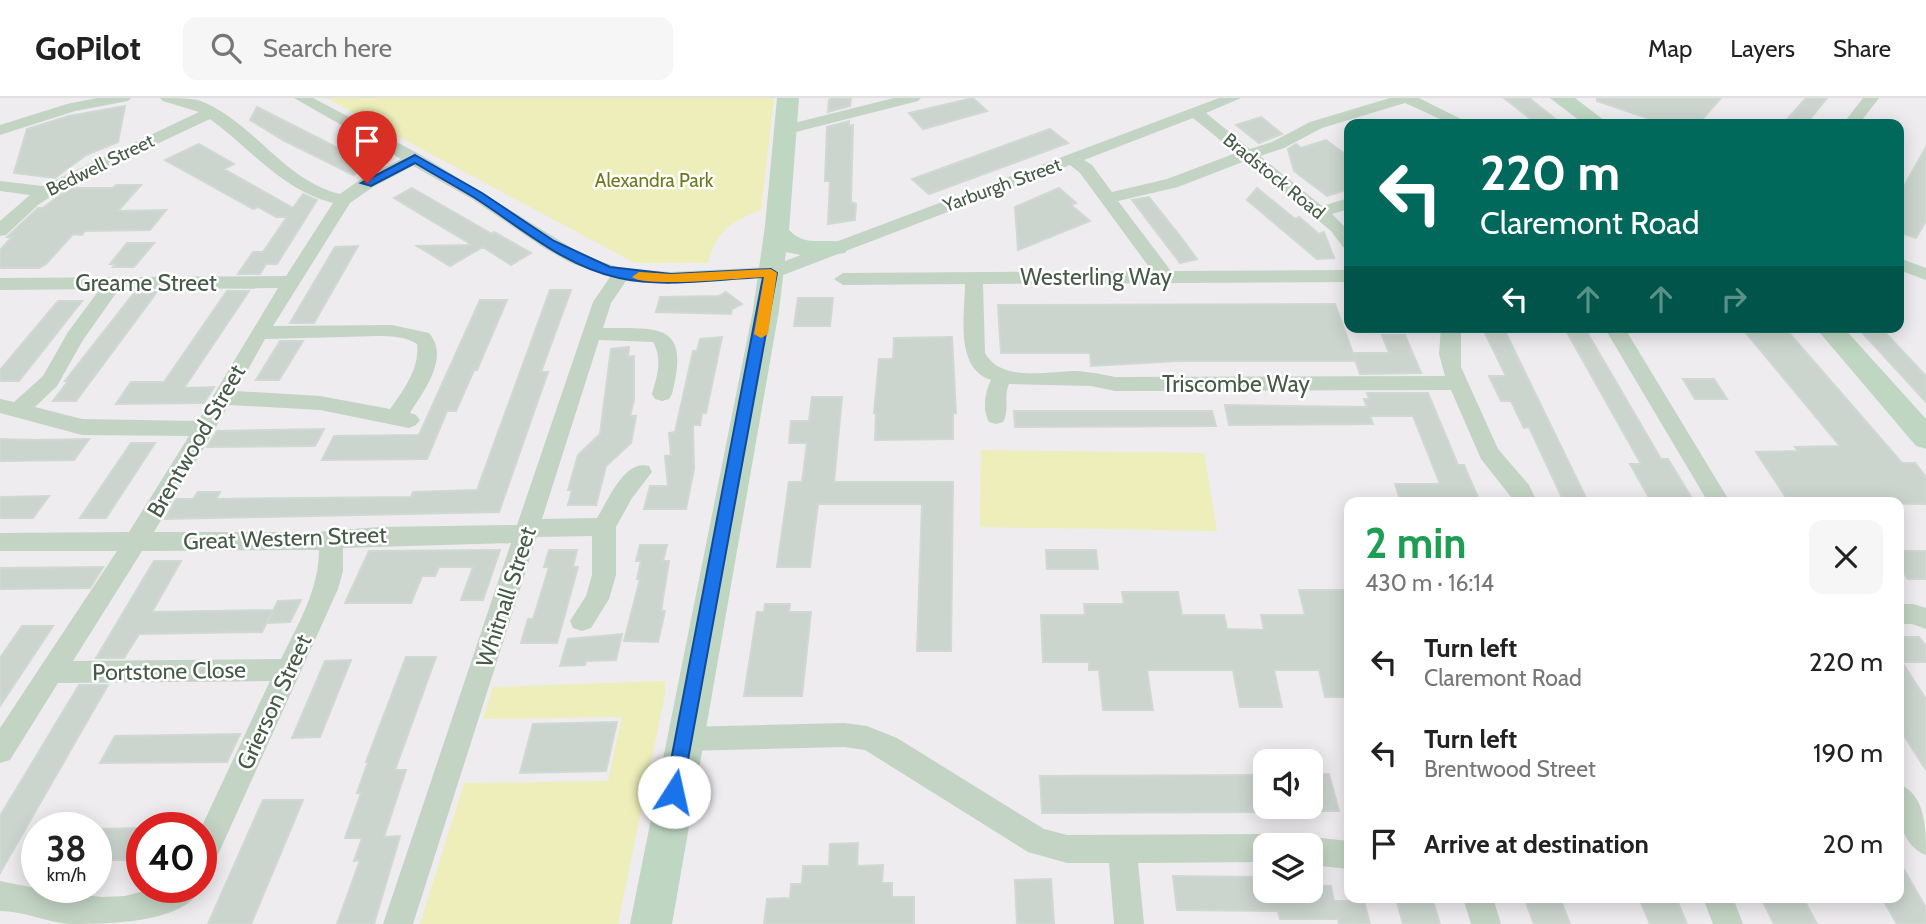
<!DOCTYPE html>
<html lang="en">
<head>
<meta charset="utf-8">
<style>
	:root { --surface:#fff; --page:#f6f6f6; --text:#222; --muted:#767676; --line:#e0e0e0 }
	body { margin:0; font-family:Cabin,sans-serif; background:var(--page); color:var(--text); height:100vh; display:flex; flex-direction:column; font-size:26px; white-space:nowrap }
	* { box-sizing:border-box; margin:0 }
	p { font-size:23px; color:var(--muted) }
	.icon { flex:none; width:38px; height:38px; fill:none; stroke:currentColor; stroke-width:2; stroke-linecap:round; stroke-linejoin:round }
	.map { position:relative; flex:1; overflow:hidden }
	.drawer { position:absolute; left:1344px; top:399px; width:560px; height:406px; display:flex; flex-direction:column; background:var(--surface); border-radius:14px; box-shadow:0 4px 18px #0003 }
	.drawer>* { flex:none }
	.banner { position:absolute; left:1344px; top:21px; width:560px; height:214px; border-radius:14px; box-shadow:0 4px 18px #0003; background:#00695c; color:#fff; overflow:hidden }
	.fabs { position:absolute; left:1253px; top:651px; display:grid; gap:14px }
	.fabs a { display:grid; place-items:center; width:70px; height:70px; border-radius:14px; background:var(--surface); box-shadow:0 4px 18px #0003; font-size:35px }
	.speed { position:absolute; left:21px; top:714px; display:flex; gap:14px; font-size:35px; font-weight:700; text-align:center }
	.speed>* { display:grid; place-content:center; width:91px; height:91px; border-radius:50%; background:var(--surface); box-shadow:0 4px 18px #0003; line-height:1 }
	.speed small { font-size:18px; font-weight:400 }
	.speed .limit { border:10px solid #d22; background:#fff; color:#111 }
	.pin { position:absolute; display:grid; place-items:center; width:60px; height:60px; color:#fff; margin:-72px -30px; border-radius:50% 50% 50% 0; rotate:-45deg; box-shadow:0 0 7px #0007 }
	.pin .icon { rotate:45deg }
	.me { position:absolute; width:77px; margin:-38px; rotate:10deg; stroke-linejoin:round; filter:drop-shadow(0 0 5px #0008) }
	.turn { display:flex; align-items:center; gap:24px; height:147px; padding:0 21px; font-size:32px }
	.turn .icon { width:91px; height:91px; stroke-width:2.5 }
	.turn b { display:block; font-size:49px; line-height:60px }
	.lanes { display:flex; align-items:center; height:66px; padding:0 21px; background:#0003; justify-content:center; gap:35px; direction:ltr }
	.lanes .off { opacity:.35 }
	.round { display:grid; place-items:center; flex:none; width:74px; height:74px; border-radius:14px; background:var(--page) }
	.summary { display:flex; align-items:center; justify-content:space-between; height:119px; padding:0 21px }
	h1 { font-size:42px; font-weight:700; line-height:52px; color:#1e9e55 }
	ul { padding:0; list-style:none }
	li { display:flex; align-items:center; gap:21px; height:91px; padding:0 21px }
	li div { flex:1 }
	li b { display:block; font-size:26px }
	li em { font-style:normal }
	header { display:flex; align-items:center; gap:42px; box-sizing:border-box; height:98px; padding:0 35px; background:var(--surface); border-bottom:2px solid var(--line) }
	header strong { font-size:33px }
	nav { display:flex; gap:38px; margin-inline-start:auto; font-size:24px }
	.search { width:490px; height:63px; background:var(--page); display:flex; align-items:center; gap:18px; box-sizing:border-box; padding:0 24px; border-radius:14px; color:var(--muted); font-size:26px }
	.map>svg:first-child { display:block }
</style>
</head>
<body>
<header>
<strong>GoPilot</strong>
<div class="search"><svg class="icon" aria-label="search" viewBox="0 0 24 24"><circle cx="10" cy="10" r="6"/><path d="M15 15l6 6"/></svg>Search here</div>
<nav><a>Map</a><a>Layers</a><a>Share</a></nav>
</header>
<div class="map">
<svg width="1926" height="826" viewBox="0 0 1926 826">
	<rect width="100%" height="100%" fill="#eeecef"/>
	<path fill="#edeeba" d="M326,0H774L761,112C730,124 717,132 708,165H635Z
		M981,352L1204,355L1217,433L980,429Z
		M665,583V596L618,826H420L464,685L608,683L622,619L483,621L493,589Z"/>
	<path fill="#cbd5ce" stroke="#d0d8d3" stroke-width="2" d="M833,0H851L850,8L828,14L829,2Z
		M973,0L987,13L923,31L909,15Z
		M1504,0H1529L1558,23L1537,26Z
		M1597,0H1721L1698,26H1665L1597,3Z
		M1806,0H1827L1806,26H1783Z
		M125,8L118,44L86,57L55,80L14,75L27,31L69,18Z
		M257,9L324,43L371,68L353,77L283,42L250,22Z
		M1261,19L1282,36L1259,45L1236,27Z
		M849,23V28L853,27L851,104L856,106L855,122L828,126L830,83H825L827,29Z
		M1050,31L1068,45L929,96L912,81Z
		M1326,42L1349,59V91L1327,98L1294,73L1288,51L1296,46L1301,50Z
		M199,46L234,66L224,71L293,110L303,96L317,102L277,166H266L260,176H238L253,154H263L287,119H276L258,109L253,111L165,62Z
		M1926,49V123L1916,140L1899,134V97Z
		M116,87H141L118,113L166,112L150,132L85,133L82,137L73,136L46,166L39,170H0V152L12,139H7L38,110H43L69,90H113Z
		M412,90L492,136L494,134L531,155L511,167L483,149L450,168L417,148L472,147L394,100Z
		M1059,90L1076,105L1071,107L1090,123L1018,152L1015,109Z
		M1257,90L1295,121L1299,119L1319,136L1324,134L1334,160L1317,161L1247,102Z
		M1149,99L1180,138L1197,161L1180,165L1132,102Z
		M127,145H154L134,169H113L116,166H110Z
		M358,148L314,225H290L335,149Z
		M550,192H571L541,274H548L499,414L165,421L176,401H193L198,394H220L216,401L411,399L413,394L477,392Z
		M227,193H249L184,290L214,289L204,305L116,306L131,284H164Z
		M157,194L76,303H53L68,283H65L134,195Z
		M726,194L742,206L732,211L731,216L656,214L660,199L719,198Z
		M798,200H833L830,228H794Z
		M480,202H507L477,272H474L456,313H447L427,361L322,362L334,338L419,337Z
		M58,203H82L19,283H0V272Z
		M1335,206L1353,255H1389L1382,237H1405L1421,275L1360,276L1354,259L1356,263H1179L1091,268L1090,255H1001L998,207Z
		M1482,229H1503L1588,404H1564L1529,329L1524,330L1511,303H1501L1489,278H1506Z
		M1564,229H1584L1661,361H1668L1693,402L1651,403L1630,366H1641Z
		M1741,229H1784L1902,365H1915L1926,379V406L1789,404L1756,354L1798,353L1795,349L1840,348Z
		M1857,229H1880L1926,278V304Z
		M722,239L706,315H702L700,327H693L694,371L686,411H644L650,388H668L665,358L671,357L669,335L675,334L693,253H697L700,241Z
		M952,239L956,315H953V341L875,342L876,315H874L879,261H893L894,240Z
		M280,243H303L279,282H256Z
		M629,249L628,259L634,258V302L630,318H636L631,345L606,368L596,407H568L572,392H568L578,357L600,336L611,251Z
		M1683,281H1714L1727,301H1695Z
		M1367,295H1428L1458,367H1464L1480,404H1401L1395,386H1440L1413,318H1370L1373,326L1229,327L1225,307L1367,309L1364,301H1369Z
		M812,299H842L834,384H953L951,553H917L922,406H818L810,469H777L789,384H802L807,345H789L791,323H809Z
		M1014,313H1212L1216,328L1015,329Z
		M324,331L315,348L207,349L217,333Z
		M0,341L35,342L89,341L74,362L0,363Z
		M131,345H155L106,420H80Z
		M49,398L33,420H0V399Z
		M640,447H667L663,463H669L661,513H665L658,544L624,543L640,481H637L641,463H636Z
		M500,452L483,502H461L473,469H439L435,478H422L411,505H345L369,453Z
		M549,452H577L573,469H578L557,545H521L528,521H533L539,502L549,469H544Z
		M1046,452H1096L1098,471H1047Z
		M1899,453H1926V481H1908L1899,468Z
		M154,463H181L152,514L273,512L262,534L139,536L124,560H96Z
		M103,469L90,490L0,491V470Z
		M1299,492H1349V599H1325L1319,572H1274L1282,609H1240L1233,572H1147L1153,612H1103L1099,572H1089V564H1043L1041,517H1085L1084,506H1124L1122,494H1178L1182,517H1224L1227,531L1264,532L1261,517H1305Z
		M301,502L290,524L267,525L278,503Z
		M765,506H790L789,514H811L802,598H744L757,514H764Z
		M22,528H53L0,608V560Z
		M622,536L616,562L586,563L585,567L560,568L568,541Z
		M1899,539H1919L1926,548V564H1902L1926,601V672L1899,630Z
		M406,559H436L395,672H406L384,739L400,738L374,826H337L360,762L354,763L362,740H345L361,695H357L368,664H366Z
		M351,562L320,639L292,640L325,563Z
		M79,587H108L0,775V718Z
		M617,624L606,673L520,675L533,626Z
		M240,636L227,664L100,665L115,638Z
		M1329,676L1339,713H1311V677Z
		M1265,677V714L1042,715L1040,678Z
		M263,702H303L251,826H208Z
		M142,730V762H96V731Z
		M858,745L857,768L883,767L882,785H892V799H914V826H764L767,801L790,800L791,786H802L803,768H829L830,746Z
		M1899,763L1926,810V826H1897L1882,800H1899Z
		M1173,778L1256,779L1258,793H1311V788H1331L1334,803H1364L1370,826H1339L1338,821H1280L1278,813L1177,812Z
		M1051,781L1054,826H1017L1015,782Z
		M1396,800H1432L1440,826H1403Z
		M1560,800L1570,826H1534L1525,802Z
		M1639,800H1676L1687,826H1650Z
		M1761,800H1803L1817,826H1774Z"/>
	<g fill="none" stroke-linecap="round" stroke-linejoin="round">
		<path fill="#c3d4c4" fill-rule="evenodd" d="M97,0H131L128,3L75,13L0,37V27L67,6Z
			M160,0C172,0 186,0 198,2C253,22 282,82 340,96L361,81L401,61L294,0H313L421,57L583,157L623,171L671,174L769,169L1219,0H1241L1206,15L1250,51L1272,44L1310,24L1390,0H1419L1471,26H1451L1405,5L1322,30L1284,50L1260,58L1322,108L1349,100V111L1332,116L1349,133V150L1343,149L1331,133L1245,63L1178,89L1118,103L1171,173L1349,172V184L983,186L985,255C1001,285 1049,273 1077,273C1090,274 1102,276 1115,279L1445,278L1439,256L1441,229H1461V269L1498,351L1529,387L1537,404H1515L1481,361L1451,292L1115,293L1091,288L1009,286C1003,299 1010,313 1003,324L996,326L989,324C982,312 985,294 991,282C954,270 965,216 965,186L843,187L834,181L843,175L1152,173L1080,75L1070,67L778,179L671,186L626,183L611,205L603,230C661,230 690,225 672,296L669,301L662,303L655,301L652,296C657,278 663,261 653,244L599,242L542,421L597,420C608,403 624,361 649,368L652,374L632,400L616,429V477L609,501L591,530L582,533L573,530L570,523L586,498L592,477V438L537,439L536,441L413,826H383L511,445L343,450V473L338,491L211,772L201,776V730L270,583L58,585L10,662L0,665V630L117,453H0V435L129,434L189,338L82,337L0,315V301L14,304L43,278L68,234L100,191L0,192V180L286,178L333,105C282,92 251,51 210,21L65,89L38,107L6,137L0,138V123L30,97L0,93V83L43,88L199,14L163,3ZM1193,20L1236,55L1167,81L1112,94L1092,67L1084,62ZM413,68L472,101L544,150L571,165L610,179L593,204L517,427L379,429L317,434H154L229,307L320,312L409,330L416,327L420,322L416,317L410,315C424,293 450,259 429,235L392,227L273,228L350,105L373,89ZM278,190L198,323L82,321L35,309L57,288L83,242L119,191ZM344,239C365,239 399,234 417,246C420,270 403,293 390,311L320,298L236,293L265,241ZM319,452C319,492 298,526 281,561L73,563L142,453Z
			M894,0H921L918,3L784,37L776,32L778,29Z
			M1863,0H1879L1859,26H1843Z
			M1899,160L1926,170V182L1899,172Z
			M1604,229H1624L1730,404H1708Z
			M1899,506H1913L1926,510V531L1912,526H1899Z
			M844,625L867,628L897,640L1044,731L1067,737L1265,736L1275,740L1278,747H1265V764L1138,765L1144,826H1114L1109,765H1067L1028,754L865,652L844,649L684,653L675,650L671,641L675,632L684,629Z
			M1899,686C1926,697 1926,731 1926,757C1898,746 1898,712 1899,686Z
			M1311,739L1349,743V771L1311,767V747H1299L1301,743Z
			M0,783L55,794L102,799L125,798L159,789H202C185,826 105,826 69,826C46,824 23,813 0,813Z
			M1463,800H1493L1501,826H1471Z
			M1703,800H1733L1743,826H1713Z"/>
		<path fill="#bfd6c2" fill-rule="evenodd" d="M777,0H799L789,132C806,150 823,139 845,145L848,150L845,155L810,159L786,154L779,212L672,826H630L753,212L765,128Z
			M1550,0H1575L1609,26H1584Z
			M1815,229H1843L1926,321V351L1916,348Z"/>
	</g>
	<path fill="#1a73e8" stroke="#114b97" stroke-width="2" d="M415,57L482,95L554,143L610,169L671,176L771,171L777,175L681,700L674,703L668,700L665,694L763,179C717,181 665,190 619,180C565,169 520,129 475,100C455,88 435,77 415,65L371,88L361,85Z"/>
	<path fill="#f59e0b" d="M771,171L777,175L768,236L761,240L754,236L764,179C741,180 645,190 632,179L639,174L671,176Z"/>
	<g text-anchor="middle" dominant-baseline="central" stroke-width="5" stroke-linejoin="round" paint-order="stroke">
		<g font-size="19" fill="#455a47" stroke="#fff">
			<text transform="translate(100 67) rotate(-26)">Bedwell Street</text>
			<text transform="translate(1274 78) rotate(39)">Bradstock Road</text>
			<text transform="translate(1002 87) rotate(-20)">Yarburgh Street</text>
		</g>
		<g font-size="19" fill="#6d7a17" stroke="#fff">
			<text x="654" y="82">Alexandra Park</text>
		</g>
		<g font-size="23" fill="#455a47" stroke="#fff">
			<text x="1096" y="179">Westerling Way</text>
			<text x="146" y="185">Greame Street</text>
			<text x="1236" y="286">Triscombe Way</text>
			<text transform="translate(196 343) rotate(-60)">Brentwood Street</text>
			<text transform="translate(285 440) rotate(-2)">Great Western Street</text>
			<text transform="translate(506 499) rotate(-72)">Whitnall Street</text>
			<text transform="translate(169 573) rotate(-1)">Portstone Close</text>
			<text transform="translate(274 604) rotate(-65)">Grierson Street</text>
		</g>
	</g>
</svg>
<div class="fabs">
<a><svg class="icon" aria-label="sound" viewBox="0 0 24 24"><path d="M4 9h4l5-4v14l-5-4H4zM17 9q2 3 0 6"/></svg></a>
<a><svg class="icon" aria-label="layers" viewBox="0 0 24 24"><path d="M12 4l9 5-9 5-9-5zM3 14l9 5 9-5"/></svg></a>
</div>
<div class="speed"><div>38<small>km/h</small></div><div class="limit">40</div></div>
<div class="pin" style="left:367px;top:85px;background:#d93025"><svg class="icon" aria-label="arrive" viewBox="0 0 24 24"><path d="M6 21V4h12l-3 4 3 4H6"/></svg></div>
<svg class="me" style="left:674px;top:694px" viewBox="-20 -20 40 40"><circle r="19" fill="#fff"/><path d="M0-13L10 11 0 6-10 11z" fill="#1a73e8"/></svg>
<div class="banner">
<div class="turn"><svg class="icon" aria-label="left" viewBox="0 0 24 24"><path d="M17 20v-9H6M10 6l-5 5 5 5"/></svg><div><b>220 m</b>Claremont Road</div></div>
<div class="lanes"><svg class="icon" aria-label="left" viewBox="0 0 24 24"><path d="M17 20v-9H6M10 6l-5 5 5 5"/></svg><svg class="icon off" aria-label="ahead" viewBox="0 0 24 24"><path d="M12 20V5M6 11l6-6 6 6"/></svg><svg class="icon off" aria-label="ahead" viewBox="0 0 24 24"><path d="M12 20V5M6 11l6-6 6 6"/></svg><svg class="icon off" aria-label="right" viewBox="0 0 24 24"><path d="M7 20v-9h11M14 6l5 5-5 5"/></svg></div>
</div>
<section class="drawer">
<div class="summary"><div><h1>2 min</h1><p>430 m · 16:14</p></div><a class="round"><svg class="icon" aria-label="close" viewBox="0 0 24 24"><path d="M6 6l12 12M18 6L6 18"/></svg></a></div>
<ul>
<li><svg class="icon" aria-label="left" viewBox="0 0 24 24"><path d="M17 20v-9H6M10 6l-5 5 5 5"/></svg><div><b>Turn left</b><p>Claremont Road</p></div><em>220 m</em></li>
<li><svg class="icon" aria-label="left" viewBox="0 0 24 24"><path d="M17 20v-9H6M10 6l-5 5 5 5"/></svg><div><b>Turn left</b><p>Brentwood Street</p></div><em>190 m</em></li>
<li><svg class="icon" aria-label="arrive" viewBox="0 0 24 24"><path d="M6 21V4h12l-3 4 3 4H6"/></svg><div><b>Arrive at destination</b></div><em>20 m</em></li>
</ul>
</section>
</div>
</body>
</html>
